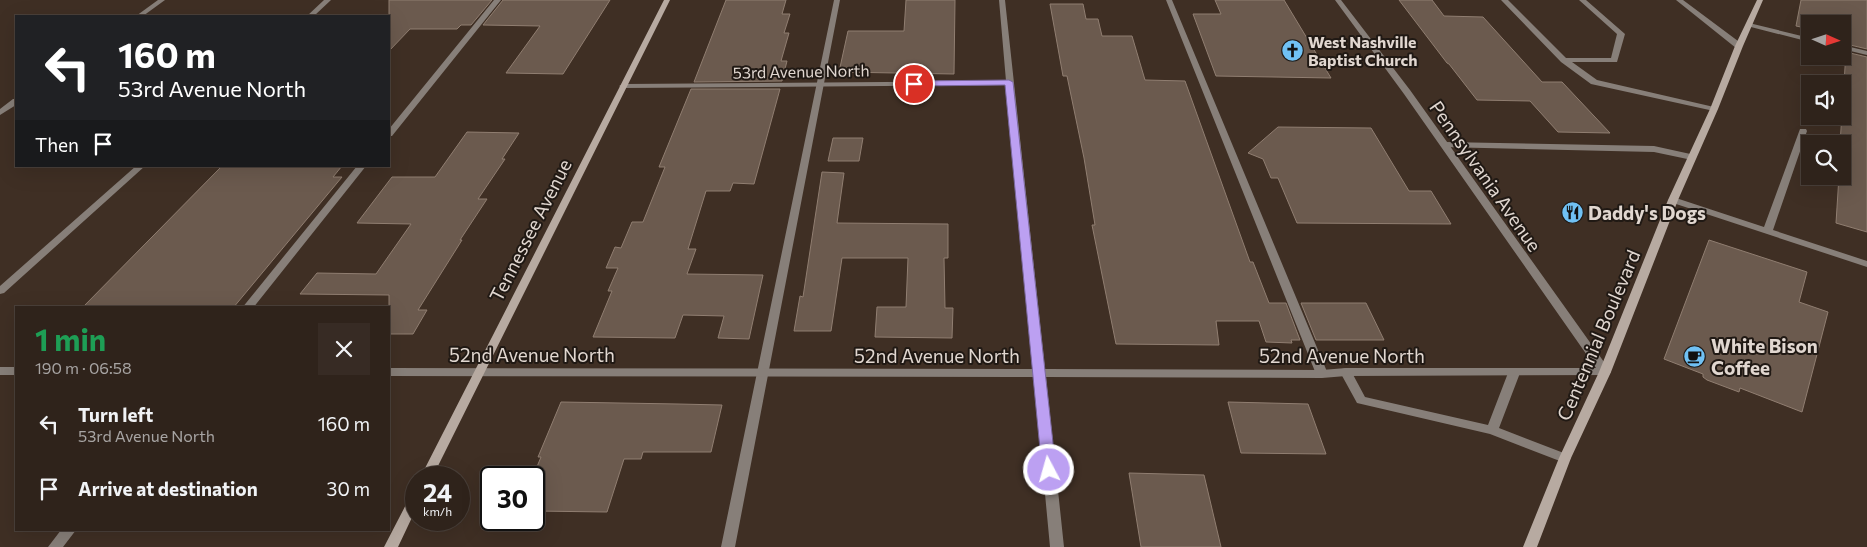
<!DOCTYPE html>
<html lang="en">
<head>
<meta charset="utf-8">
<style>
	:root { --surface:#2f231b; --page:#372b24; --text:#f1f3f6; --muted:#a7a4a3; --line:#4a403a }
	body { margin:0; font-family:Commissioner,sans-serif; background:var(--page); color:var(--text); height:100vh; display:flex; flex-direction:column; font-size:19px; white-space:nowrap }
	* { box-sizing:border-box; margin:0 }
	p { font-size:16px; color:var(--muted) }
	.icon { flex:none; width:28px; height:28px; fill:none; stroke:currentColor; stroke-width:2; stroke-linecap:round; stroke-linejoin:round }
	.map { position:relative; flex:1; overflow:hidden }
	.sheet { position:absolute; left:15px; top:306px; width:375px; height:225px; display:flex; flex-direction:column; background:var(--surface); border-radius:0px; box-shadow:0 5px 20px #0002,0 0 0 1px var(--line) }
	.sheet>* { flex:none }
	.hud { position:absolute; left:15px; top:15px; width:375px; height:152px; border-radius:0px; box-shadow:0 5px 20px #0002,0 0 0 1px var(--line); background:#202124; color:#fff; overflow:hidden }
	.needle { width:32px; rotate:93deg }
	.controls { position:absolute; left:1801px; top:15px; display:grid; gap:10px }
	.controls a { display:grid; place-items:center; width:50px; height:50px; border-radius:0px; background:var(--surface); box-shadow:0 5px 20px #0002,0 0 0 1px var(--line); font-size:25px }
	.speed { position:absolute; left:405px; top:466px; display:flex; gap:10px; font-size:25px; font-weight:700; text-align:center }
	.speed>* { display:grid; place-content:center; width:65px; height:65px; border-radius:50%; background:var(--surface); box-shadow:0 5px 20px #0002,0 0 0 1px var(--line); line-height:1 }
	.speed small { font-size:12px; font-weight:400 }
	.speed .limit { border:2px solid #111; border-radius:8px; background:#fff; color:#111 }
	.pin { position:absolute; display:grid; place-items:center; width:42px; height:42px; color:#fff; margin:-21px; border:2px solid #fff; border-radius:50%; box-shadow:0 1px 5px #0007 }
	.me { position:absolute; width:55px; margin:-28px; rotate:354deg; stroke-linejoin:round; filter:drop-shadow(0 0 4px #0008) }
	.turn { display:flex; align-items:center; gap:18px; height:105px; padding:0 20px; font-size:22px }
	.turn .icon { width:65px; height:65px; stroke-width:2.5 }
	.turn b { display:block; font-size:35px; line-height:42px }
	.then { display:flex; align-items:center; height:48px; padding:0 20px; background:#0003; gap:10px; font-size:19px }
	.round { display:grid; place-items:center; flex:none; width:52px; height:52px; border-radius:0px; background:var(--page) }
	.overview { display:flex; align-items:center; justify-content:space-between; height:85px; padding:0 20px }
	h1 { font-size:30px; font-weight:700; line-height:38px; color:#1e9e55 }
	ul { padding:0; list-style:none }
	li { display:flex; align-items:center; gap:15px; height:65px; padding:0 20px }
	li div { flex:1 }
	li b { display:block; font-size:19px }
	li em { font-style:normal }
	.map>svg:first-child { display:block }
</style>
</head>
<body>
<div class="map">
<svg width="1867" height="547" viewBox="0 0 1867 547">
	<rect width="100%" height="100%" fill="#3f2f24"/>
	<path fill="#6b5a4e" stroke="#907e71" d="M389,0H492L471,25H461L457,29H410L389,51Z
		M503,0H610L563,74L506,73L540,26L483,25Z
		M726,0H786L782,14H790L784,33H789L781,61H787L782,81L694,82Z
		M906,0H955L954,74L839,72L848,31H904Z
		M1215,0H1284L1331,78L1216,76L1193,14H1221Z
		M1399,0H1432L1444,16L1483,17L1542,82H1562L1610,133L1558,132L1530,101L1477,100L1449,64L1447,63Z
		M1801,0H1867V49L1846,44V37L1842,36V24H1810V29L1796,26Z
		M1050,4H1083L1086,19H1098L1102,36H1132L1145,80L1185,81L1250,262H1253L1269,303H1286L1300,340H1291L1292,343L1266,342L1259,321H1216L1219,345L1116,344L1092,225H1095L1084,158L1067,76H1063Z
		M1846,52L1867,57V232L1836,223L1839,176H1842V144H1840Z
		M691,89H780L754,184L733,183L730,191H706L688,249H696L687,274L763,275L749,339L718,338L724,316L683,315L675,338L593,337L612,291H608L618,268H606L615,247L621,248L632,222H643L665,167H659Z
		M1278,127L1371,128L1409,191H1431L1451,224L1297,223L1278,178H1271L1263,159L1248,153Z
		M467,132L519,133L502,159H505L478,199H487L460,240H462L418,310H427L413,334H389V295L300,294L317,273L376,274L411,224L357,223L392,177H435Z
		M833,138H863L859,161H828Z
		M222,166H342L333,177H342L233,308H82Z
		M822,172L844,173L837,223L948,224V258H944L945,308H953L952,338L875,337L877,307H906L908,258H842L831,331H794L800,296L803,297Z
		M1709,240L1807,272L1799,302L1828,312L1802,412L1740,388L1739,392L1707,380L1703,377V374L1664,359Z
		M1301,303H1366L1384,340H1316Z
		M561,402L678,404L722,405L711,452H643L641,459H624L607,512L534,511V474L541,457H538Z
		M1228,402L1308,404L1326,454L1241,453Z
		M1129,473L1204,475L1221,547H1141Z"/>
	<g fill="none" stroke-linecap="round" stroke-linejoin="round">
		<path fill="#877f79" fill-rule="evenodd" d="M158,0H165L143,16H136Z
			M494,0H501L392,136H389V129Z
			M834,0H840L735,547H721Z
			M1166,0H1172L1328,374L1326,377H1318L1316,374Z
			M1501,0H1508L1566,58H1611L1617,34L1579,0H1586L1625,34L1617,62H1572L1597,80L1714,107L1718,109L1714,111L1591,84L1561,62Z
			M1749,23L1810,38V42L1747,26V24Z
			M1842,45L1867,51V55L1842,49Z
			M13,99H16V105L0,115V109Z
			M1800,129H1806L1807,131L1773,230L1867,261V267L1670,202L1668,200L1673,197L1676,198L1764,227Z
			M1445,142L1654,146L1695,155L1696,157L1692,160L1654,152L1442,147L1441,145Z
			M357,166H366L253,308H242Z
			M1346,368L1350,369L1365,397L1488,425L1508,373L1510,370H1518L1520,373L1499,428L1569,455L1571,458L1569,461L1565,463L1490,434L1357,403L1340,372L1342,369Z
			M61,530H76L63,547H48Z"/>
		<path fill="#877f79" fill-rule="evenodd" d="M324,0H331L314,16H307Z
			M999,0H1005L1045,369L1322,370L1346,368H1596L1404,94L1335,0H1341L1410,90L1609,369L1611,372L1609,375L1346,376L1322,378L1046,377L1064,547H1050L1034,377L389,376V368L1034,369L1007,85L623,88L619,86L623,84L1006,81Z
			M1676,0H1683L1742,44V48H1736Z
			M136,166H145L4,293L0,294V286Z
			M0,367H16V375H0Z"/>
		<path fill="#b7aaa1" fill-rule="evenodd" d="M664,0H670L432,478H420Z
			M1757,0H1763L1743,46L1718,109L1678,200L1611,372L1571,458L1537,547H1523L1559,458L1599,372L1668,200L1710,109L1735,46Z
			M416,492V509L398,547H384L412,493Z"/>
	</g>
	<path fill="#bca0f2" stroke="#7a689d" d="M1009,80L1013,82L1056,470L1054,473L1049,475L1044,473L1042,470L1005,85L914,86L910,84L914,81Z"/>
	<defs>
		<symbol id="church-disc" viewBox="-11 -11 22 22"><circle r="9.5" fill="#70c1f4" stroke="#201914"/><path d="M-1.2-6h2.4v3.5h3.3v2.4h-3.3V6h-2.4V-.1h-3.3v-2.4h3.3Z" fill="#111"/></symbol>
		<symbol id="restaurant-disc" viewBox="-11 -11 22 22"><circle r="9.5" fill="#70c1f4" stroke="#201914"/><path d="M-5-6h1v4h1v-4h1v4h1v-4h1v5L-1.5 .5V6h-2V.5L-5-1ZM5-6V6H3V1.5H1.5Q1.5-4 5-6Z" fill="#111"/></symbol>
		<symbol id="cafe-disc" viewBox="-11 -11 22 22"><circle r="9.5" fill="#70c1f4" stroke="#201914"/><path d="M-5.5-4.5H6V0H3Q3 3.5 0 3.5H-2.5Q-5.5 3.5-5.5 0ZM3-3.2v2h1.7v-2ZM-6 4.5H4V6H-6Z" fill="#111"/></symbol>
	</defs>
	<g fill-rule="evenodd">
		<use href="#church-disc" x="1280" y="38" width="25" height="25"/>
		<use href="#restaurant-disc" x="1560" y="200" width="25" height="25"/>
		<use href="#cafe-disc" x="1682" y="344" width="25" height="25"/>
	</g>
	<g text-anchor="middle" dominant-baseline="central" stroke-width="4" stroke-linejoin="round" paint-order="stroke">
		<g font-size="16" font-weight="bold" fill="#e1d7d0" stroke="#201914" text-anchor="start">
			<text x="1308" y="41">West Nashville<tspan x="1308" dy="18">Baptist Church</tspan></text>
		</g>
		<g font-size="16" fill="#e1d7d0" stroke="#201914">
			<text transform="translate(801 71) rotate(-1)">53rd Avenue North</text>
		</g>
		<g font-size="19" fill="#e1d7d0" stroke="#201914">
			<text transform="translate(1486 176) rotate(55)">Pennsylvania Avenue</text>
			<text transform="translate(530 230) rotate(-63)">Tennessee Avenue</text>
			<text transform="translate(1598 335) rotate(-67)">Centennial Boulevard</text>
			<text x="532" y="354">52nd Avenue North</text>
			<text x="937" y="355">52nd Avenue North</text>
			<text x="1342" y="355">52nd Avenue North</text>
		</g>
		<g font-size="19" font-weight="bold" fill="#e1d7d0" stroke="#201914" text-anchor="start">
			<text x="1588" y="212">Daddy's Dogs</text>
			<text x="1711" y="345">White Bison<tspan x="1711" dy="22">Coffee</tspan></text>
		</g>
	</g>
</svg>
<div class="controls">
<a><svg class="needle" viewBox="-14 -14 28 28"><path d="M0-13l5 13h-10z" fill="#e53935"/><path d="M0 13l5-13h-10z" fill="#a7a4a3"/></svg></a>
<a><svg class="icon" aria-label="sound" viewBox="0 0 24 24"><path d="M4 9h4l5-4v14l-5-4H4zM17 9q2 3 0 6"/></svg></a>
<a><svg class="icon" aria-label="search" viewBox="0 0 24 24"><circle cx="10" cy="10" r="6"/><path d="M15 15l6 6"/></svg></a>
</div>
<div class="speed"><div>24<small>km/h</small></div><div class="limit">30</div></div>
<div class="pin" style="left:914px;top:84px;background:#d93025"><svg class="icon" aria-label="arrive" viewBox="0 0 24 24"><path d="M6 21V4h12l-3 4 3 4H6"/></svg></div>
<svg class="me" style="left:1049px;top:470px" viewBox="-20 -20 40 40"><circle r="17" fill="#bca0f2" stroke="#fff" stroke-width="3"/><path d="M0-11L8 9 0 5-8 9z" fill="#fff"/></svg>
<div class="hud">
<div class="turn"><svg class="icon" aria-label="left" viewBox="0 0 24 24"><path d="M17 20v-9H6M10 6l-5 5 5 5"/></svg><div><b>160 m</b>53rd Avenue North</div></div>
<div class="then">Then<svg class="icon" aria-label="arrive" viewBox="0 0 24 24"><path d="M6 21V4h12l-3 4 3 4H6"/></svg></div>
</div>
<section class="sheet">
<div class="overview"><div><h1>1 min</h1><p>190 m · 06:58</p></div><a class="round"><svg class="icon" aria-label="close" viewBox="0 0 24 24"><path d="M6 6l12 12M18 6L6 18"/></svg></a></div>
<ul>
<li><svg class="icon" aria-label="left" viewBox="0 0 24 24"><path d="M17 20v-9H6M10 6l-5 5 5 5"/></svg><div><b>Turn left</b><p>53rd Avenue North</p></div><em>160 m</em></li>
<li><svg class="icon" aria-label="arrive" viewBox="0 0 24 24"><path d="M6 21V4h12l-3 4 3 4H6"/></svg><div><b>Arrive at destination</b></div><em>30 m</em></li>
</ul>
</section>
</div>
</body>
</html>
